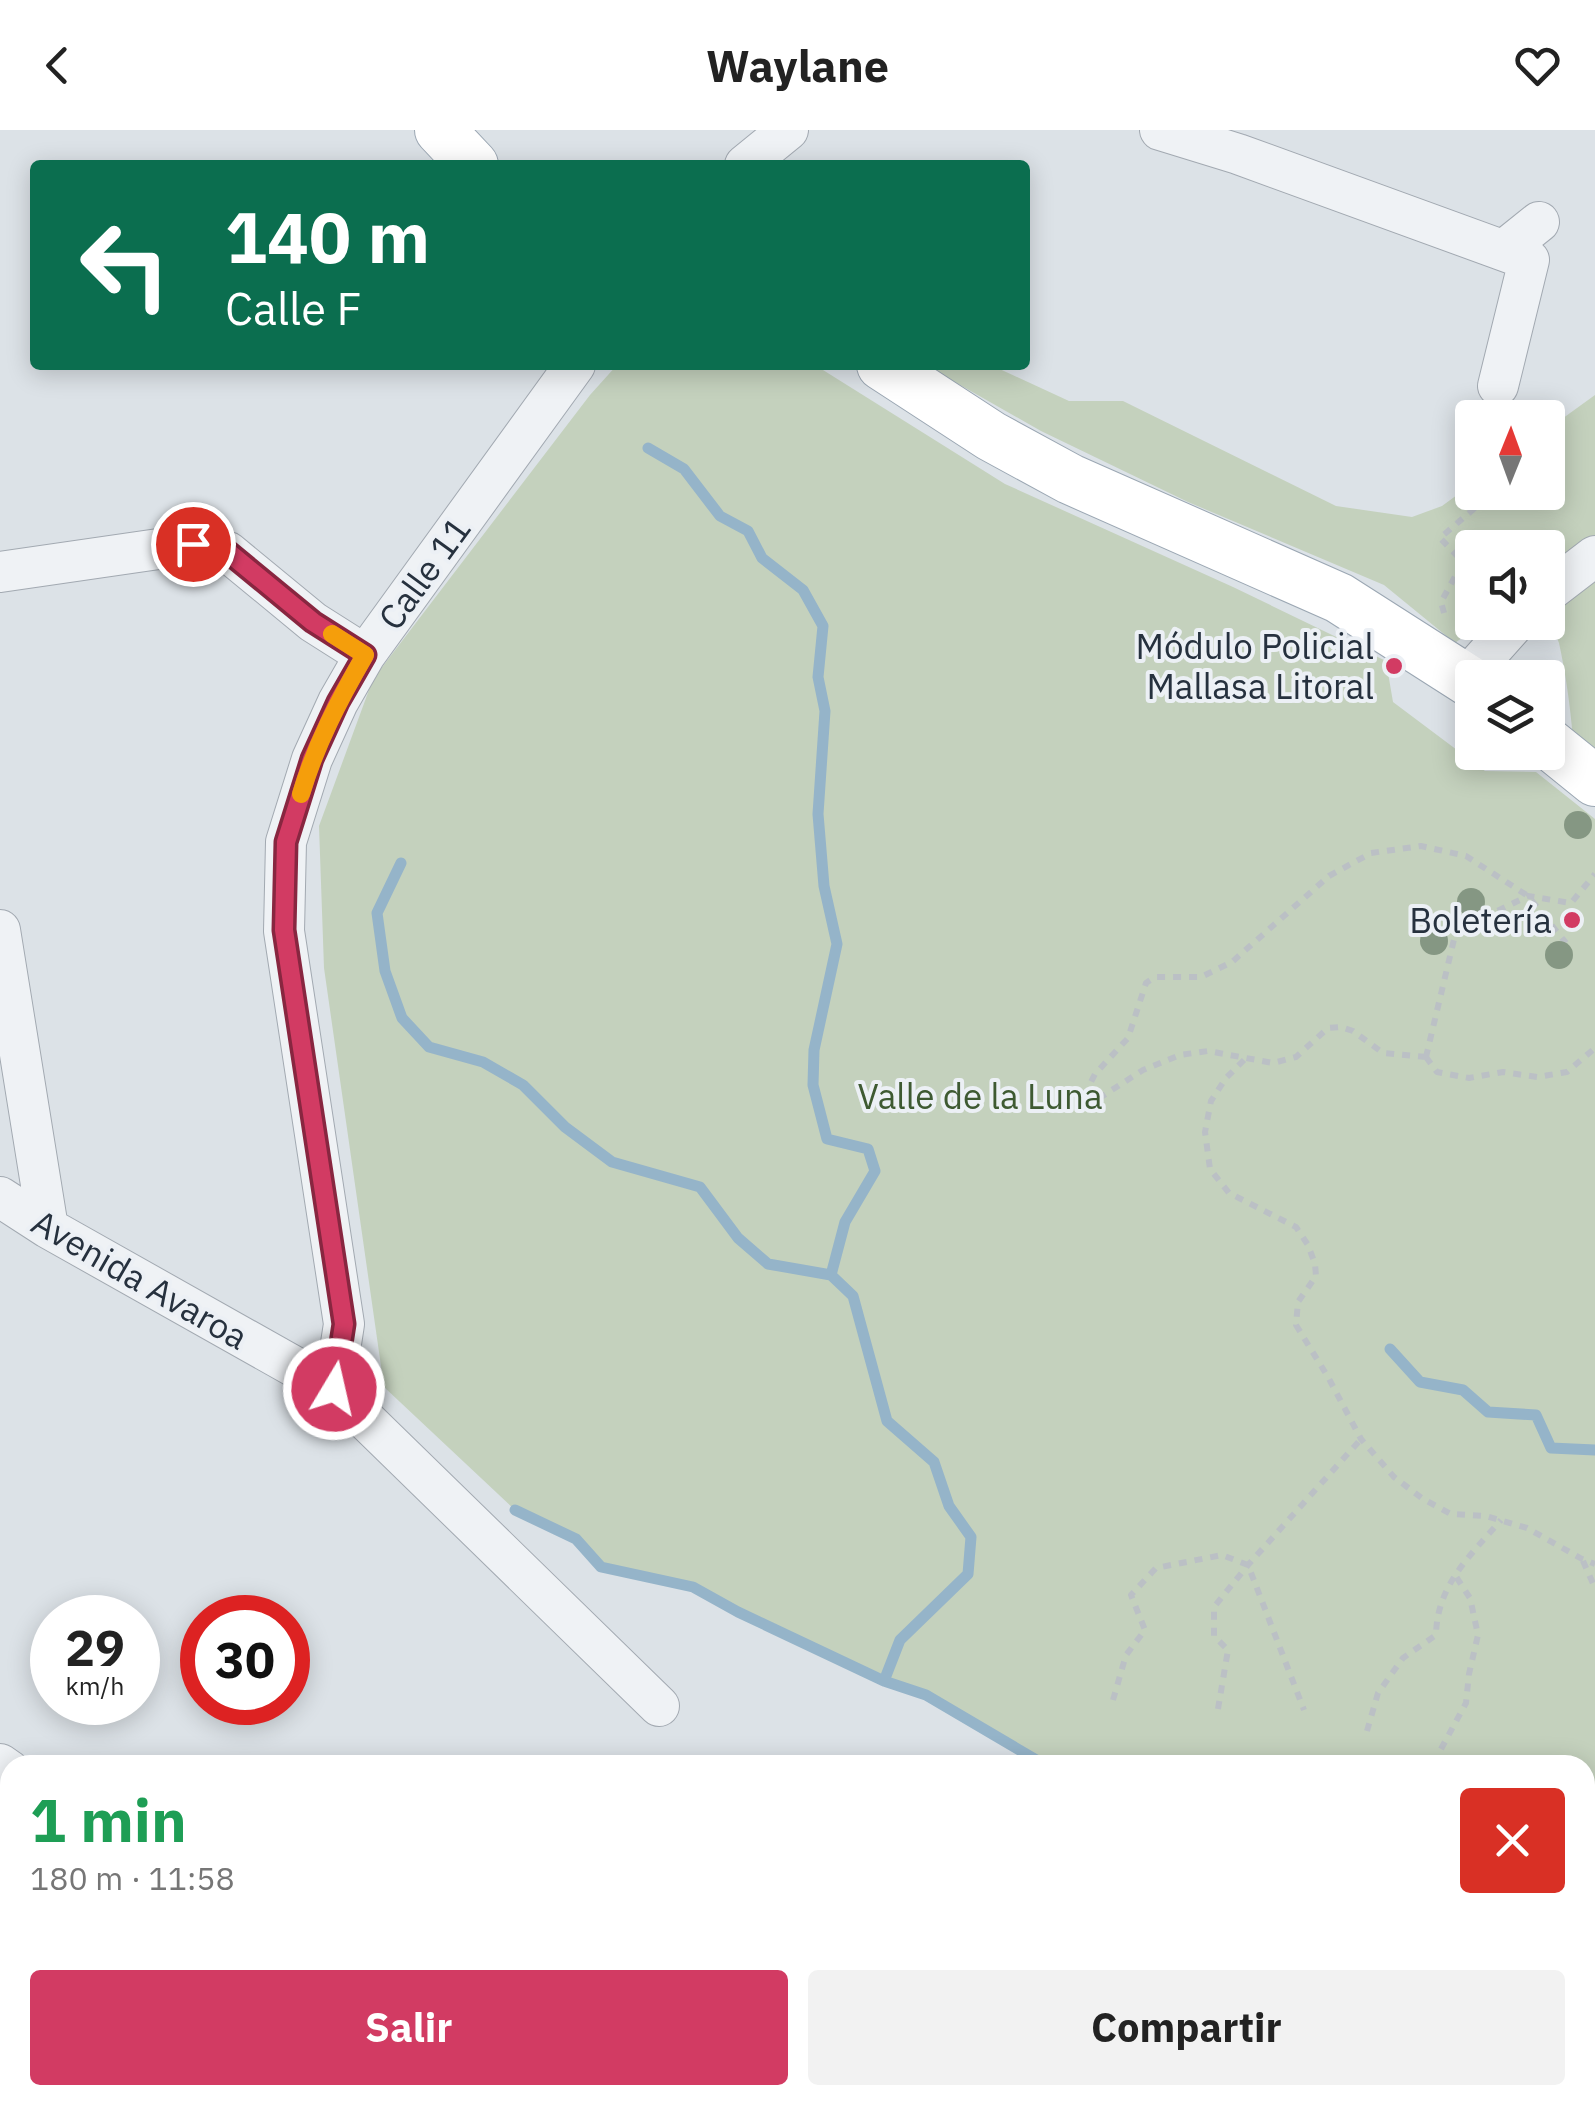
<!DOCTYPE html>
<html lang="es">
<head>
<meta charset="utf-8">
<style>
	:root { --surface:#fff; --page:#f2f2f2; --text:#222; --muted:#767676; --accent:#d23b63 }
	body { margin:0; font-family:"IBM Plex Sans",sans-serif; background:var(--page); color:var(--text); height:100vh; display:flex; flex-direction:column; font-size:38px; white-space:nowrap }
	* { box-sizing:border-box; margin:0 }
	p { font-size:32px; color:var(--muted) }
	.icon { flex:none; width:55px; height:55px; fill:none; stroke:currentColor; stroke-width:2; stroke-linecap:round; stroke-linejoin:round }
	.map { position:relative; flex:1; overflow:hidden }
	.details { position:absolute; left:0px; top:1625px; width:1595px; height:350px; display:flex; flex-direction:column; background:var(--surface); border-radius:30px 30px 0 0; box-shadow:0 5px 25px #0003 }
	.details>* { flex:none }
	.guide { position:absolute; left:30px; top:30px; width:1000px; height:210px; border-radius:10px; box-shadow:0 5px 25px #0003; background:#0b6e4f; color:#fff; overflow:hidden }
	.needle { width:65px; rotate:1deg }
	.fabs { position:absolute; left:1455px; top:270px; display:grid; gap:20px }
	.fabs a { display:grid; place-items:center; width:110px; height:110px; border-radius:10px; background:var(--surface); box-shadow:0 5px 25px #0003; font-size:50px }
	.speed { position:absolute; left:30px; top:1465px; display:flex; gap:20px; font-size:50px; font-weight:700; text-align:center }
	.speed>* { display:grid; place-content:center; width:130px; height:130px; border-radius:50%; background:var(--surface); box-shadow:0 5px 25px #0003; line-height:1 }
	.speed small { font-size:25px; font-weight:400 }
	.speed .limit { border:15px solid #d22; background:#fff; color:#111 }
	.pin { position:absolute; display:grid; place-items:center; width:85px; height:85px; color:#fff; margin:-42px; border:5px solid #fff; border-radius:50%; box-shadow:0 2px 10px #0007 }
	.me { position:absolute; width:110px; margin:-55px; rotate:9deg; stroke-linejoin:round; filter:drop-shadow(0 0 8px #0008) }
	.turn { display:flex; align-items:center; gap:35px; height:210px; padding:0 30px; font-size:45px }
	.turn .icon { width:130px; height:130px; stroke-width:2.5 }
	.turn b { display:block; font-size:70px; line-height:85px }
	.round { display:grid; place-items:center; flex:none; width:105px; height:105px; border-radius:10px; background:var(--page) }
	.headline { display:flex; align-items:center; justify-content:space-between; height:170px; padding:0 30px }
	h1 { font-size:60px; font-weight:800; line-height:75px; color:#1e9e55 }
	.action { display:flex; gap:20px; margin-top:auto; padding:20px 30px }
	.action a { flex:1; height:115px; border-radius:10px; background:var(--accent); color:#fff; font-size:40px; font-weight:800; line-height:115px; text-align:center }
	.action a+a { background:var(--page); color:var(--text) }
	header { display:flex; justify-content:space-between; align-items:center; height:130px; padding:0 30px; background:var(--surface); font-size:45px; font-weight:800 }
	.map>svg:first-child { display:block }
</style>
</head>
<body>
<header><svg class="icon" aria-label="back" viewBox="0 0 24 24"><path d="M15 5l-7 7 7 7"/></svg>Waylane<svg class="icon" aria-label="heart" viewBox="0 0 24 24"><path d="M12 20l-8-8c-3-5 5-10 8-4 3-6 11-1 8 4z"/></svg></header>
<div class="map">
<svg width="1595" height="1975" viewBox="0 0 1595 1975">
	<defs>
		<filter id="shadow"><feDropShadow dx="-9" dy="9" stdDeviation="2.5" flood-color="#0004"/></filter>
	</defs>
	<rect width="100%" height="100%" fill="#dce2e7"/>
	<path fill="#c4d1bd" d="M617,235H815L1005,354L1233,457L1386,531L1393,572L1485,641L1536,642L1595,689V1817L1585,1805V1635H1048L1038,1631L926,1565L884,1551L738,1482L693,1457L601,1437L576,1409L515,1380L384,1257L324,838L319,696L373,549L590,265Z
		M925,235H991L1069,271H1123L1336,376L1412,387L1442,376L1472,354V362H1548V299L1595,265V407L1548,443V418H1472V492L1482,493L1455,513L1384,455L1188,372L1041,301Z
		M1595,443V626L1573,608C1570,575 1566,545 1559,513C1556,503 1544,495 1548,485C1555,465 1578,454 1595,443Z"/>
	<g fill="none" stroke-linecap="round" stroke-linejoin="round">
		<path stroke="#95b4c9" stroke-width="11" d="M648,318L684,339L720,386L748,401L762,428L803,460L823,496L818,547L825,581L818,684L824,756L837,814L814,920L813,955L827,1009L868,1019L875,1041L845,1092L831,1145L853,1166L887,1291L934,1332L949,1376L971,1407L968,1444L900,1510L884,1551L926,1565L1038,1631L1048,1635
			M401,733L377,783L385,841L402,888L429,917L483,932L523,955L565,997L612,1032L700,1057L738,1108L768,1134L831,1145
			M1390,1219L1420,1252L1463,1260L1488,1282L1536,1285L1551,1318L1595,1320
			M515,1380L576,1409L601,1437L693,1457L738,1482L884,1551
			M1585,1805L1595,1817"/>
	</g>
	<path fill="#b3bbc4" filter="url(#shadow)" d="M10,1735V1770L0,1746V1739Z"/>
	<g fill="none" stroke-linecap="round" stroke-linejoin="round">
		<defs>
			<path id="minor" d="M1160,0L1238,24L1529,130L1498,256
				M745,35L788,0
				M1504,120L1539,92
				M0,442L193,414L228,422L313,492L365,525
				M1548,462L1595,426
				M1466,548L1516,492
				M0,800L48,1098
				M0,1067L48,1098L334,1259L659,1576
				M334,1259L344,1194L284,801L286,712L312,629L338,572L365,525L575,235
				M0,1634L10,1641
				M985,1965L989,1975"/>
			<path id="major" d="M440,0L473,35
				M882,235L991,306L1070,349L1339,468L1472,553
				M1548,613L1595,651"/>
		</defs>
		<use href="#minor" stroke="#a2a9b1" stroke-width="42"/>
		<use href="#major" stroke="#9ba7b3" stroke-width="52"/>
		<path stroke="#bbc0c5" stroke-width="6" stroke-dasharray="8 8" stroke-linecap="butt" d="M1444,483L1441,472L1463,432L1440,408L1490,365L1489,362
			M1426,927L1383,923L1353,901L1341,897L1328,898L1296,927L1273,933L1208,921L1180,925L1143,940L1101,967H1091L1088,958L1095,944L1128,908L1146,853L1155,847H1201L1232,832L1329,746L1371,723L1421,716L1466,726L1528,766L1566,813
			M1426,927L1456,801L1528,766L1571,773L1595,744
			M1426,927L1437,942L1469,948L1503,942L1537,947L1567,942L1595,918
			M1244,930L1226,948L1211,971L1205,1002L1210,1039L1229,1063L1296,1097L1308,1115L1315,1134L1316,1146L1298,1172L1296,1195L1328,1247L1361,1309L1394,1347L1423,1369L1451,1384L1486,1386L1527,1398L1582,1429L1595,1434
			M1583,1431L1595,1458
			M1113,1570L1126,1525L1145,1500L1131,1465L1156,1438L1222,1425L1248,1435L1304,1580
			M1218,1579L1228,1520L1214,1506V1477L1248,1435L1361,1309
			M1367,1601L1378,1563L1403,1528L1436,1505C1437,1455 1470,1426 1501,1390
			M1441,1619L1466,1573L1469,1544L1478,1505L1470,1468L1455,1445"/>
		<use href="#minor" stroke="#eff2f5" stroke-width="40"/>
		<use href="#major" stroke="#fff" stroke-width="50"/>
	</g>
	<g fill="#859783">
		<circle cx="1578" cy="695" r="14"/>
		<circle cx="1471" cy="772" r="14"/>
		<circle cx="1434" cy="811" r="14"/>
		<circle cx="1559" cy="825" r="14"/>
	</g>
	<g fill="none" stroke-linecap="round" stroke-linejoin="round">
		<defs>
			<path id="route" d="M193,414L228,422L313,492L365,525L338,572L312,629L286,712L284,800L344,1194L334,1259"/>
		</defs>
		<use href="#route" stroke="#882640" stroke-width="25"/>
		<use href="#route" stroke="#d23b63" stroke-width="18"/>
		<path stroke="#f59e0b" stroke-width="18" d="M301,664C316,614 339,570 365,525L332,504"/>
	</g>
	<g fill="#d23b63" stroke="#ecf0f5" stroke-width="4">
		<circle cx="1394" cy="536" r="10"/>
		<circle cx="1572" cy="790" r="10"/>
	</g>
	<g text-anchor="middle" dominant-baseline="central" stroke-width="8" stroke-linejoin="round" paint-order="stroke">
		<g font-size="35" fill="#26313e" stroke="#ecf0f5">
			<text transform="translate(424 443) rotate(-54)">Calle 11</text>
			<text transform="translate(140 1149) rotate(30)">Avenida Avaroa</text>
		</g>
		<g font-size="35" fill="#26313e" stroke="#ecf0f5" text-anchor="end">
			<text x="1374" y="516">Módulo Policial<tspan x="1374" dy="40">Mallasa Litoral</tspan></text>
			<text x="1552" y="790">Boletería</text>
		</g>
		<g font-size="35" fill="#3e5a32" stroke="#ecf0f5">
			<text x="980" y="966">Valle de la Luna</text>
		</g>
	</g>
</svg>
<div class="fabs">
<a><svg class="needle" viewBox="-14 -14 28 28"><path d="M0-13l5 13h-10z" fill="#e53935"/><path d="M0 13l5-13h-10z" fill="#767676"/></svg></a>
<a><svg class="icon" aria-label="sound" viewBox="0 0 24 24"><path d="M4 9h4l5-4v14l-5-4H4zM17 9q2 3 0 6"/></svg></a>
<a><svg class="icon" aria-label="layers" viewBox="0 0 24 24"><path d="M12 4l9 5-9 5-9-5zM3 14l9 5 9-5"/></svg></a>
</div>
<div class="speed"><div>29<small>km/h</small></div><div class="limit">30</div></div>
<div class="pin" style="left:193px;top:414px;background:#d93025"><svg class="icon" aria-label="arrive" viewBox="0 0 24 24"><path d="M6 21V4h12l-3 4 3 4H6"/></svg></div>
<svg class="me" style="left:334px;top:1259px" viewBox="-20 -20 40 40"><circle r="17" fill="#d23b63" stroke="#fff" stroke-width="3"/><path d="M0-11L8 9 0 5-8 9z" fill="#fff"/></svg>
<div class="guide">
<div class="turn"><svg class="icon" aria-label="left" viewBox="0 0 24 24"><path d="M17 20v-9H6M10 6l-5 5 5 5"/></svg><div><b>140 m</b>Calle F</div></div>
</div>
<section class="details">
<div class="headline"><div><h1>1 min</h1><p>180 m · 11:58</p></div><a class="round" style="background:#d93025;color:#fff"><svg class="icon" aria-label="close" viewBox="0 0 24 24"><path d="M6 6l12 12M18 6L6 18"/></svg></a></div>
<div class="action"><a>Salir</a><a>Compartir</a></div>
</section>
</div>
</body>
</html>
